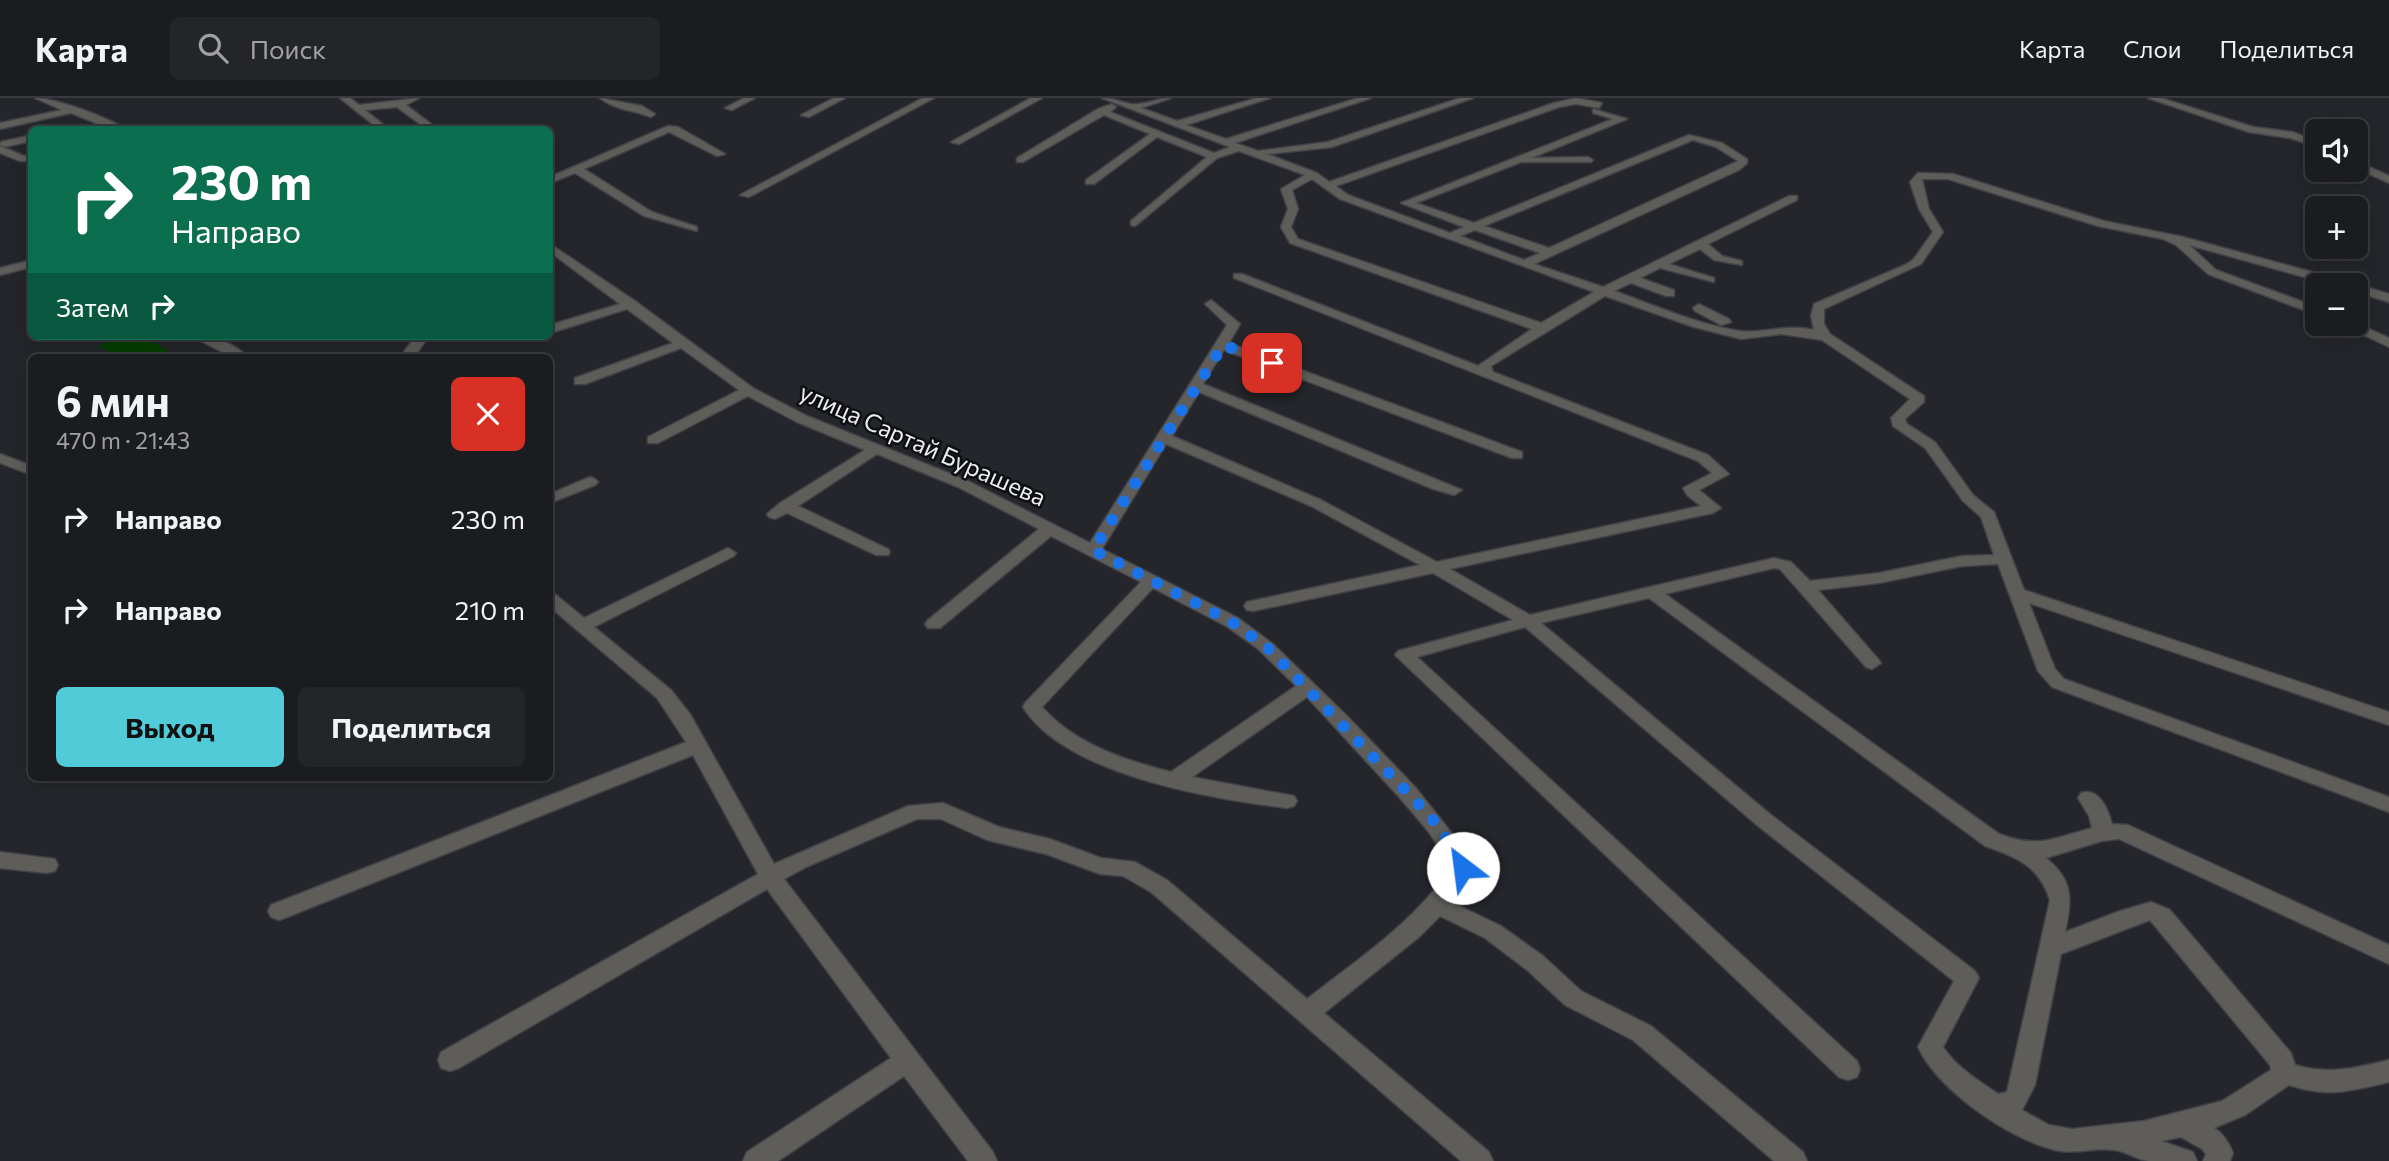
<!DOCTYPE html>
<html lang="ru">
<head>
<meta charset="utf-8">
<style>
	:root { --surface:#1b1c20; --page:#242529; --text:#f1f3f6; --muted:#a0a1a5; --line:#393a3e; --accent:#52cbd9 }
	body { margin:0; font-family:Commissioner,sans-serif; background:var(--page); color:var(--text); height:100vh; display:flex; flex-direction:column; font-size:26px; white-space:nowrap }
	* { box-sizing:border-box; margin:0 }
	p { font-size:23px; color:var(--muted) }
	.icon { flex:none; width:38px; height:38px; fill:none; stroke:currentColor; stroke-width:2; stroke-linecap:round; stroke-linejoin:round }
	.map { position:relative; flex:1; overflow:hidden }
	.drawer { position:absolute; left:28px; top:256px; width:525px; height:427px; display:flex; flex-direction:column; background:var(--surface); border-radius:10px; box-shadow:0 4px 18px #0003,0 0 0 2px var(--line) }
	.drawer>* { flex:none }
	.guide { position:absolute; left:28px; top:28px; width:525px; height:214px; border-radius:10px; box-shadow:0 4px 18px #0003,0 0 0 2px var(--line); background:#0b6e4f; color:#fff; overflow:hidden }
	.tools { position:absolute; left:2305px; top:21px; display:grid; gap:14px }
	.tools a { display:grid; place-items:center; width:63px; height:63px; border-radius:10px; background:var(--surface); box-shadow:0 4px 18px #0003,0 0 0 2px var(--line); font-size:35px }
	.pin { position:absolute; display:grid; place-items:center; width:60px; height:60px; color:#fff; margin:-30px; border-radius:14px; box-shadow:0 4px 10px #0006 }
	.me { position:absolute; width:77px; margin:-38px; rotate:330deg; stroke-linejoin:round; filter:drop-shadow(0 0 5px #0008) }
	.turn { display:flex; align-items:center; gap:24px; height:147px; padding:0 28px; font-size:32px }
	.turn .icon { width:91px; height:91px; stroke-width:2.5 }
	.turn b { display:block; font-size:49px; line-height:60px }
	.then { display:flex; align-items:center; height:66px; padding:0 28px; background:#0003; gap:14px; font-size:26px }
	.round { display:grid; place-items:center; flex:none; width:74px; height:74px; border-radius:10px; background:var(--page) }
	.overview { display:flex; align-items:center; justify-content:space-between; height:119px; padding:0 28px }
	h1 { font-size:42px; font-weight:700; line-height:52px }
	.cta { display:flex; gap:14px; margin-top:auto; padding:14px 28px }
	.cta a { flex:1; height:80px; border-radius:10px; background:var(--accent); color:#111; font-size:28px; font-weight:700; line-height:80px; text-align:center }
	.cta a+a { background:var(--page); color:var(--text) }
	ul { padding:0; list-style:none }
	li { display:flex; align-items:center; gap:21px; height:91px; padding:0 28px }
	li div { flex:1 }
	li b { display:block; font-size:26px }
	li em { font-style:normal }
	header { display:flex; align-items:center; gap:42px; box-sizing:border-box; height:98px; padding:0 35px; background:var(--surface); border-bottom:2px solid var(--line) }
	header strong { font-size:33px }
	nav { display:flex; gap:38px; margin-inline-start:auto; font-size:24px }
	.search { width:490px; height:63px; background:var(--page); display:flex; align-items:center; gap:18px; box-sizing:border-box; padding:0 24px; border-radius:10px; color:var(--muted); font-size:26px }
	.map>svg:first-child { display:block }
</style>
</head>
<body>
<header>
<strong>Карта</strong>
<div class="search"><svg class="icon" aria-label="search" viewBox="0 0 24 24"><circle cx="10" cy="10" r="6"/><path d="M15 15l6 6"/></svg>Поиск</div>
<nav><a>Карта</a><a>Слои</a><a>Поделиться</a></nav>
</header>
<div class="map">
<svg width="2389" height="1063" viewBox="0 0 2389 1063">
	<rect width="100%" height="100%" fill="#24262b"/>
	<path fill="#053d00" d="M126,238H143L170,254C145,263 120,261 97,248Z"/>
	<g fill="none" stroke-linecap="round" stroke-linejoin="round">
		<defs>
			<path id="street" d="M35,0C56,0 109,20 127,32H113L71,15L0,31V25L62,12Z
				M340,0H350L359,7L419,0L406,7L439,32H428L397,9L365,12L390,32H380Z
				M600,0L642,8L655,16L651,19C633,12 615,12 600,0Z
				M744,0H755L732,12L725,10Z
				M834,0H845L809,19L801,17Z
				M923,0H934L749,99L740,97Z
				M1031,0H1042L959,46L951,44Z
				M1102,0C1113,0 1120,4 1131,6C1142,8 1158,0 1171,0L1141,10L1177,23L1257,0H1270L1186,27L1226,41L1358,0H1371L1235,45L1258,53L1328,44L1460,0H1473L1332,49L1267,56L1317,75L1329,84L1554,5L1576,0L1602,5L1599,10L1576,6L1559,9L1336,88L1348,97L1450,135L1464,129L1401,105L1613,21L1593,15V11L1627,21L1531,60L1588,59L1593,62L1591,64H1521L1416,105L1474,125L1689,37L1722,45L1747,61V65L1739,72L1534,166L1603,189L1789,98H1797V102L1708,146L1722,158L1742,163V167L1714,162L1700,151L1669,166L1714,180V184L1660,170L1640,180L1674,192V198H1666L1631,185L1614,193C1654,207 1696,226 1739,233C1763,236 1787,225 1814,232L1811,218L1814,206L1905,167L1913,162L1933,134L1919,111L1910,84L1918,75L1953,76L2104,123L2183,139L2349,184L2351,187H2333L2189,147L2216,172L2317,209V217L2208,176L2176,147L2163,141L2098,128L1948,81H1922L1929,111L1943,134L1921,166L1824,211V226L1830,236L1924,298V304L1905,321L1907,326L1935,344L1973,397L1994,414L2024,492L2389,614V627L2029,505L2055,571L2064,581L2389,699V714L2052,589L2038,573L1998,466L1962,468L1879,485L1818,492L1878,561L1881,565L1872,571L1866,569L1780,471L1774,470L1665,496L1999,736C2039,751 2054,740 2092,730L2089,718L2078,700L2081,695C2099,689 2108,711 2112,726L2128,727L2389,847V866L2119,741L2102,743L2046,760C2074,783 2072,802 2065,834L2120,813L2151,804L2170,812L2291,955L2295,967C2328,977 2356,970 2389,962V984C2350,993 2328,1000 2289,987L2245,1017L2214,1030C2223,1035 2229,1045 2233,1055L2230,1063H2203L2206,1056L2202,1051L2181,1039L2161,1043L2193,1054L2197,1063C2181,1063 2165,1063 2149,1063C2137,1062 2126,1053 2114,1052C2094,1049 2075,1057 2055,1052C2009,1041 1938,992 1918,949L1954,883L1757,727L1525,529L1417,559L1857,963L1860,971L1857,979L1848,982L1839,979L1395,557L1398,553L1513,522L1433,475L1253,513L1247,512L1244,508L1247,504L1420,467L1311,408L1166,346L1102,451L1238,520L1273,546L1348,619L1415,689L1462,748L1474,770L1451,804L1501,828L1543,858L1581,893L1651,928L1803,1054L1807,1063H1774L1633,942L1565,907L1527,872L1485,840L1440,818L1419,839L1324,915L1489,1054L1493,1063H1461L1151,794L1123,778L1100,776L1046,756L987,742L941,721H917L806,769L784,781L993,1054L997,1063H968L904,978L778,1063H743L747,1054L891,960L767,791L459,970L450,973L441,970L438,962L441,954L758,776L693,657L287,819L279,822L271,819L268,813L271,807L686,644L657,600L550,509V496L556,497L584,520L728,450L736,455L734,458L594,529L671,592L690,616L774,766L908,708L943,705L999,729L1050,741L1101,760L1135,764L1167,782L1307,901C1361,859 1412,826 1452,769L1428,733L1400,700L1307,599L1192,679L1294,698L1297,703L1294,708L1287,710C1213,701 1065,677 1023,609L1025,605L1141,484L1051,438L940,530H928L925,526L928,522L1039,431L958,389L877,356L798,408L888,451L890,454L888,457H876L787,415L775,421L769,419L767,416L780,405L865,352L797,324L748,298L658,345H648V339L739,292L681,250L585,286H575V280L673,245L627,211L550,235V227L620,206L550,154V146L635,203L753,290L807,318L968,383L1090,445L1227,227L1205,206L1211,202L1240,226L1229,245L1522,354V360H1512L1224,252L1203,286L1462,392L1454,397L1433,391L1199,294L1172,338L1321,402L1437,464L1701,408L1687,397L1683,390L1712,375L1698,363L1234,180V176H1242L1478,268L1532,231L1290,145L1281,129L1288,111L1281,91L1305,77L1239,53L1217,60L1135,128L1131,127V123L1207,59L1157,39L1094,86H1086V82L1150,36L1104,17L1023,64H1017V60L1098,11L1112,6L1116,9L1110,14L1214,55L1230,49ZM1693,42L1716,49L1738,63L1549,150L1484,128ZM1312,81L1340,101L1594,194L1541,225L1298,141L1291,129L1298,111L1292,92ZM1475,132L1540,155L1524,162L1460,138ZM1605,198L1694,229L1741,241L1781,236L1822,242L1910,301L1891,320L1893,328L1925,350L1963,403L1981,419L1994,457L1962,458L1879,475L1810,483L1791,464L1774,460L1530,517L1450,471L1713,415L1721,410L1699,392L1729,376L1708,357L1493,274L1491,268ZM1153,490L1226,528L1257,550L1296,588L1171,674C1124,662 1075,646 1042,609ZM1649,500L1985,748C2018,760 2038,767 2050,802L2007,994L1998,996C1978,982 1957,970 1943,949L1979,880L1975,873L1771,717L1541,525ZM2150,822L2270,967L2271,972L2222,1003L2144,1023L2072,1031L2049,1027L2022,1012L2035,987L2061,856Z
				M2148,0H2161L2253,29L2292,34L2317,43V49L2290,40L2249,34Z
				M668,28L678,29L725,56L717,58L669,34L584,71L652,114L697,129V133L644,118L575,75L550,85V79Z
				M32,37V43L4,49L0,47L1,44Z
				M0,48L24,58L32,57V63H20L0,55Z
				M2356,63L2389,78V85L2356,70Z
				M32,162V169L0,177V170Z
				M2356,186L2389,196V204L2356,194V187H2353Z
				M1699,206L1729,221L1731,224L1721,227L1695,213L1693,210Z
				M2356,225L2389,240V249L2341,226Z
				M191,238C213,238 231,243 248,259H232Z
				M416,238H429L414,259H400Z
				M0,356L32,368V377L0,365Z
				M590,379L595,381L598,384L595,387L550,405V396Z
				M0,754L55,761L58,767L55,773L47,775L0,770Z"/>
		</defs>
		<use href="#street" stroke="#404247" stroke-width="3"/>
		<use href="#street" fill="#5e5d5a" fill-rule="evenodd"/>
	</g>
	<g fill="none" stroke-linecap="round" stroke-linejoin="round">
		<path stroke="#1a73e8" stroke-width="12" stroke-dasharray="0 21.6" d="M1272,265L1223,247L1093,452L1232,524L1268,550L1430,718L1462,761L1463,770"/>
	</g>
	<g text-anchor="middle" dominant-baseline="central" stroke-width="5" stroke-linejoin="round" paint-order="stroke">
		<g font-size="24" fill="#edeef2" stroke="#0e0f11">
			<text transform="translate(923 346) rotate(24)">улица Сартай Бурашева</text>
		</g>
	</g>
</svg>
<div class="tools">
<a><svg class="icon" aria-label="sound" viewBox="0 0 24 24"><path d="M4 9h4l5-4v14l-5-4H4zM17 9q2 3 0 6"/></svg></a>
<a>+</a>
<a>−</a>
</div>
<div class="pin" style="left:1272px;top:265px;background:#d93025"><svg class="icon" aria-label="arrive" viewBox="0 0 24 24"><path d="M6 21V4h12l-3 4 3 4H6"/></svg></div>
<svg class="me" style="left:1463px;top:770px" viewBox="-20 -20 40 40"><circle r="19" fill="#fff"/><path d="M0-13L10 11 0 6-10 11z" fill="#1a73e8"/></svg>
<div class="guide">
<div class="turn"><svg class="icon" aria-label="right" viewBox="0 0 24 24"><path d="M7 20v-9h11M14 6l5 5-5 5"/></svg><div><b>230 m</b>Направо</div></div>
<div class="then">Затем<svg class="icon" aria-label="right" viewBox="0 0 24 24"><path d="M7 20v-9h11M14 6l5 5-5 5"/></svg></div>
</div>
<section class="drawer">
<div class="overview"><div><h1>6 мин</h1><p>470 m · 21:43</p></div><a class="round" style="background:#d93025;color:#fff"><svg class="icon" aria-label="close" viewBox="0 0 24 24"><path d="M6 6l12 12M18 6L6 18"/></svg></a></div>
<ul>
<li><svg class="icon" aria-label="right" viewBox="0 0 24 24"><path d="M7 20v-9h11M14 6l5 5-5 5"/></svg><div><b>Направо</b></div><em>230 m</em></li>
<li><svg class="icon" aria-label="right" viewBox="0 0 24 24"><path d="M7 20v-9h11M14 6l5 5-5 5"/></svg><div><b>Направо</b></div><em>210 m</em></li>
</ul>
<div class="cta"><a>Выход</a><a>Поделиться</a></div>
</section>
</div>
</body>
</html>
